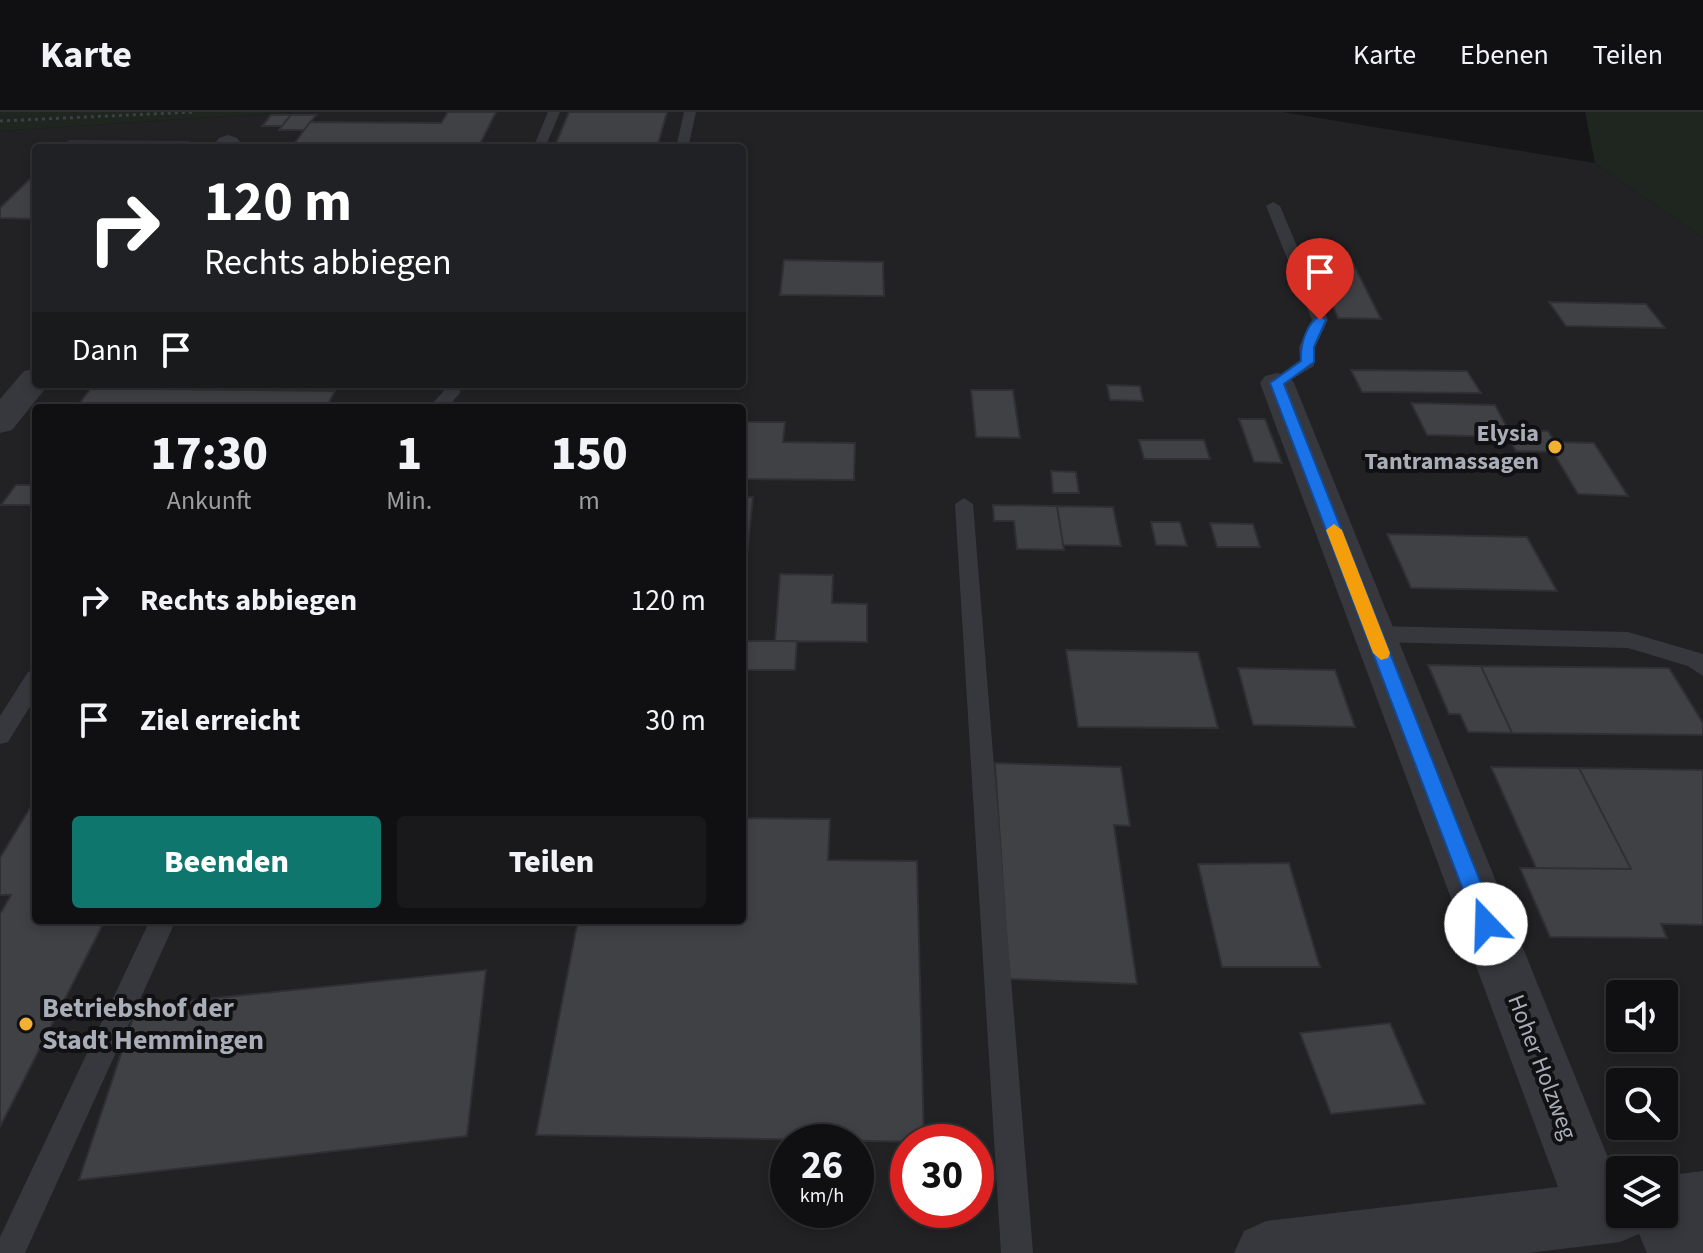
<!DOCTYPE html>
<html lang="de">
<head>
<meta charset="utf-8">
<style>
	:root { --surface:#101012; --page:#19191b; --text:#f1f3f6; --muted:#9c9d9f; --line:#303032; --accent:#0f766e }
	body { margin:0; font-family:"Source Sans 3",sans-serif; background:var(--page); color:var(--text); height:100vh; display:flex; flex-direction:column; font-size:30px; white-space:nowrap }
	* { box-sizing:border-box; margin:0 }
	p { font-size:26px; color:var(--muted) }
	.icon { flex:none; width:44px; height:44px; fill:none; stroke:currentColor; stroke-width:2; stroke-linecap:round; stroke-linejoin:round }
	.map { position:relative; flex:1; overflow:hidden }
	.sheet { position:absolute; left:32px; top:292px; width:714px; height:520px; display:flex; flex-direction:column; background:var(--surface); border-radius:8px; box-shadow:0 4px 12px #0003,0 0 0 2px var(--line) }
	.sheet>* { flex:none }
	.top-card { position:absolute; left:32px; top:32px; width:714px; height:244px; border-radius:8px; box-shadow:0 4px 12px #0003,0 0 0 2px var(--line); background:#202124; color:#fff; overflow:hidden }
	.controls { position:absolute; left:1606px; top:868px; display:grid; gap:16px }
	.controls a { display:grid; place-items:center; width:72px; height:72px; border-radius:8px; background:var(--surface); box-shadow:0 4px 12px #0003,0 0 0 2px var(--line); font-size:40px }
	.speed { position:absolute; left:770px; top:1012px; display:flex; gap:16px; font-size:40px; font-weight:700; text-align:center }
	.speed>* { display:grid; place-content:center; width:104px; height:104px; border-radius:50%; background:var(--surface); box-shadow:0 4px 12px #0003,0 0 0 2px var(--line); line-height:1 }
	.speed small { font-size:20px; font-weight:400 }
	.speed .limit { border:12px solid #d22; background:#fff; color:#111 }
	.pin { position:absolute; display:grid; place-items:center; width:68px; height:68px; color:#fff; margin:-82px -34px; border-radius:50% 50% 50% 0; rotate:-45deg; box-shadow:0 0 8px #0007 }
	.pin .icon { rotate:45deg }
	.me { position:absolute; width:88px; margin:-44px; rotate:339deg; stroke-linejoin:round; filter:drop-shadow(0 0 6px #0008) }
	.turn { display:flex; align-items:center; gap:28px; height:168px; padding:0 40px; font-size:36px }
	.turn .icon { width:104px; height:104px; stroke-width:2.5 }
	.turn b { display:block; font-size:56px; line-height:68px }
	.then { display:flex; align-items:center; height:76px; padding:0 40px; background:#0003; gap:16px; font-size:30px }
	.eta { display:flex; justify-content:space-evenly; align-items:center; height:136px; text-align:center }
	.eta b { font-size:48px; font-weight:800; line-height:56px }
	.button { display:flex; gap:16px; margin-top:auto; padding:16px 40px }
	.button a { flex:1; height:92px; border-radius:8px; background:var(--accent); color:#fff; font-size:32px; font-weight:800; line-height:92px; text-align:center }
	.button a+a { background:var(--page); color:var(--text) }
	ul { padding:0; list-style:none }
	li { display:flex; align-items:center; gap:24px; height:120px; padding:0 40px }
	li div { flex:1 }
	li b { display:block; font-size:30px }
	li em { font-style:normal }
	header { display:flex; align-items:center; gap:48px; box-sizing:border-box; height:112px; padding:0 40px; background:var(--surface); border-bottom:2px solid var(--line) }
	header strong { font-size:38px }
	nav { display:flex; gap:44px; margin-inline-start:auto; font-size:28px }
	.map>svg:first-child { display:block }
</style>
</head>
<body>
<header>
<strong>Karte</strong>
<nav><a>Karte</a><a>Ebenen</a><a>Teilen</a></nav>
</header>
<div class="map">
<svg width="1703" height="1141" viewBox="0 0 1703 1141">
	<rect width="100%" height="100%" fill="#161618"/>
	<path fill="#222225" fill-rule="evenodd" d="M292,0H1282L1595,51L1703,126V1141H0V19ZM36,36H742V272H36ZM36,296H742V808H36ZM1620,882H1664V926H1620ZM1620,970H1664V1014H1620ZM788,1030H856V1098H788ZM908,1030H976V1098H908ZM1620,1058H1664V1102H1620Z"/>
	<path fill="#1e261f" d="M0,0H292L0,19Z
		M1585,0H1703V126L1595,51Z"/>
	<path fill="#404145" stroke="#303034" stroke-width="2" d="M448,0H496L479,34L294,32L310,10L441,11Z
		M569,0H667L657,36H554Z
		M271,3H291L282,14H262Z
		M291,3H316L304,18H279Z
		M69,29L188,30L183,36H62Z
		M36,61V107L0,106V96Z
		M1309,140L1348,141L1381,207L1338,206Z
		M784,148L883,150L884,184L780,183Z
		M1549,190L1646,192L1665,216L1566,214Z
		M1351,258L1467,259L1481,281L1362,280Z
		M94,272H159L155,277L335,279L326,296H76Z
		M1107,273L1140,274L1143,289L1110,288Z
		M971,278H1013L1020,326L976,325Z
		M1411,291L1495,293L1509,319H1548L1555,330L1594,331L1628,384L1578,382L1553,340L1516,339L1508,325L1427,323Z
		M1239,307H1265L1282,351L1254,350Z
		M742,310H785L783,330L855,331L854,368L742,367Z
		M1139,328H1204L1210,347H1144Z
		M1051,359L1076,360L1079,381H1053Z
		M16,373H36V393H1Z
		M742,385H753L747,443H742Z
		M993,393L1057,394L1064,438L1017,437L1014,409H994Z
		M1057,394L1113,395L1121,434L1063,433Z
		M1151,410H1180L1187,434L1156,433Z
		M1210,411L1253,412L1260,435H1217Z
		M1387,422L1527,425L1557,479L1411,476Z
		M780,462L833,463L832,491L867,492V530L775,529Z
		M745,529H797L795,558H743Z
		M1066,538L1198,540L1218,616L1078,615Z
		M1428,553L1481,554L1512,621L1468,620L1460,602H1449Z
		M1481,554L1669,556L1703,611V623L1512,621Z
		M1238,556L1335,558L1355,615L1253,613Z
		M995,651L1121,655L1130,714L1114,713L1137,872L1009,867Z
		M1491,655L1579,656L1631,757L1536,756Z
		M1579,656L1703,658V813L1661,812L1667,826L1550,825L1520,756L1631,757Z
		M36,686V808H105L0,1015V802L11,783H0V746Z
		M742,706L830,707L828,748L917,749L924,1030L536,1023L578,808H742Z
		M1289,751L1320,855H1222L1198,752Z
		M486,858L467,1024L79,1068L137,894Z
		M1390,911L1425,992L1331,1002L1300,921Z"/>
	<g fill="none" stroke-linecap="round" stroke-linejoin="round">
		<path stroke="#3d3f44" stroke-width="3" stroke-dasharray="3 4" stroke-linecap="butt" d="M0,9L195,0"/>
		<path fill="#37383d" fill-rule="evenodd" d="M548,0H560L545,36H533Z
			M684,0H696L688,36H676Z
			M1273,90L1280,94L1328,208L1315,235L1314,254L1277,276L1269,271L1300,248L1299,235L1312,208L1266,94Z
			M445,272H461L460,281L447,296H428L443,280Z
			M964,386L973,392L1033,1141H1001L955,392Z
			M1374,514L1628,520L1703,542V564L1688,554L1628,536L1374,530L1367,528L1363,522L1367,516Z
			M36,557V585L8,630L0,632V604L28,560Z
			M150,808H176L25,1141H0V1125Z"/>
		<path fill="#37383d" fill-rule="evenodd" d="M228,23L237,26L241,31L237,36H211L219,26Z
			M36,256V272H49L12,318L0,321V287L24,259Z
			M1277,261L1289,264L1294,271L1617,1068H1620V1102H1664V1064L1703,1059V1141H1647L1639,1122L1620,1130L1528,1141H1234L1244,1119L1266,1109L1558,1075L1260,271L1265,264Z"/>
	</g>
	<path fill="#1a73e8" stroke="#114b97" stroke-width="2" d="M1320,204L1326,208L1314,235V250L1284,272L1497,812L1494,819L1486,822L1479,819L1476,812L1270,271L1301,249C1300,234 1306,211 1320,204Z"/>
	<path fill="#f59e0b" d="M1334,412L1342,418L1390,541L1388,546L1381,548L1373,541L1326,418Z"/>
	<g fill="#f2b134" stroke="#111113" stroke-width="3">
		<circle cx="1555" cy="335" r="8"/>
		<circle cx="26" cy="912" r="8"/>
	</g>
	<g text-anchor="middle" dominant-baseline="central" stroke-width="8" stroke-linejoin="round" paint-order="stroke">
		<g font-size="24" font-weight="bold" fill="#a8adb8" stroke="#111113" text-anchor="end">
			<text x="1539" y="321">Elysia<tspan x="1539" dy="28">Tantramassagen</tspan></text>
		</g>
		<g font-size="24" fill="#a8adb8" stroke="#111113">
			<text transform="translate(1542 955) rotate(69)">Hoher Holzweg</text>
		</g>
		<g font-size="28" font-weight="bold" fill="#a8adb8" stroke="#111113" text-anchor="start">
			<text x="42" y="896">Betriebshof der<tspan x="42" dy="32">Stadt Hemmingen</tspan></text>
		</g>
	</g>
</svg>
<div class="controls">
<a><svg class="icon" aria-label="sound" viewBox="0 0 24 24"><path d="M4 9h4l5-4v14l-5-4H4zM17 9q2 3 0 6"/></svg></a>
<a><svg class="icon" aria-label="search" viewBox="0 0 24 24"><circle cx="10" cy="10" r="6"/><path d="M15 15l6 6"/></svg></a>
<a><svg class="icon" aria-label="layers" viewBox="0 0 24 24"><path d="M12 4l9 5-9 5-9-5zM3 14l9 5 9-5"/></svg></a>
</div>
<div class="speed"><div>26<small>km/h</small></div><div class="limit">30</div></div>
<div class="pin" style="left:1320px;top:208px;background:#d93025"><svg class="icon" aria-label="arrive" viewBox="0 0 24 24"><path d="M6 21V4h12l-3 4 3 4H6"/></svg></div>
<svg class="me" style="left:1486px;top:812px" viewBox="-20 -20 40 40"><circle r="19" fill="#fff"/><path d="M0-13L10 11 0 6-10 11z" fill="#1a73e8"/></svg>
<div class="top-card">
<div class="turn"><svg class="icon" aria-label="right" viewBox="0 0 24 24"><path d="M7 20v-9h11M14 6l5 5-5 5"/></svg><div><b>120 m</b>Rechts abbiegen</div></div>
<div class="then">Dann<svg class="icon" aria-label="arrive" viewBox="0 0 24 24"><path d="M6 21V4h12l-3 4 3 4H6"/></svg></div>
</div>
<section class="sheet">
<div class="eta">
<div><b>17:30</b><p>Ankunft</p></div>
<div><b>1</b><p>Min.</p></div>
<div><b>150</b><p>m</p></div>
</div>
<ul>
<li><svg class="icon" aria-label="right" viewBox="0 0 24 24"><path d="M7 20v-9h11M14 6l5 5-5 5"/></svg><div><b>Rechts abbiegen</b></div><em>120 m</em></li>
<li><svg class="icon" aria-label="arrive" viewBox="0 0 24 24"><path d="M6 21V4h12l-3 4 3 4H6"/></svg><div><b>Ziel erreicht</b></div><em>30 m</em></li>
</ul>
<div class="button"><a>Beenden</a><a>Teilen</a></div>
</section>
</div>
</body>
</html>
